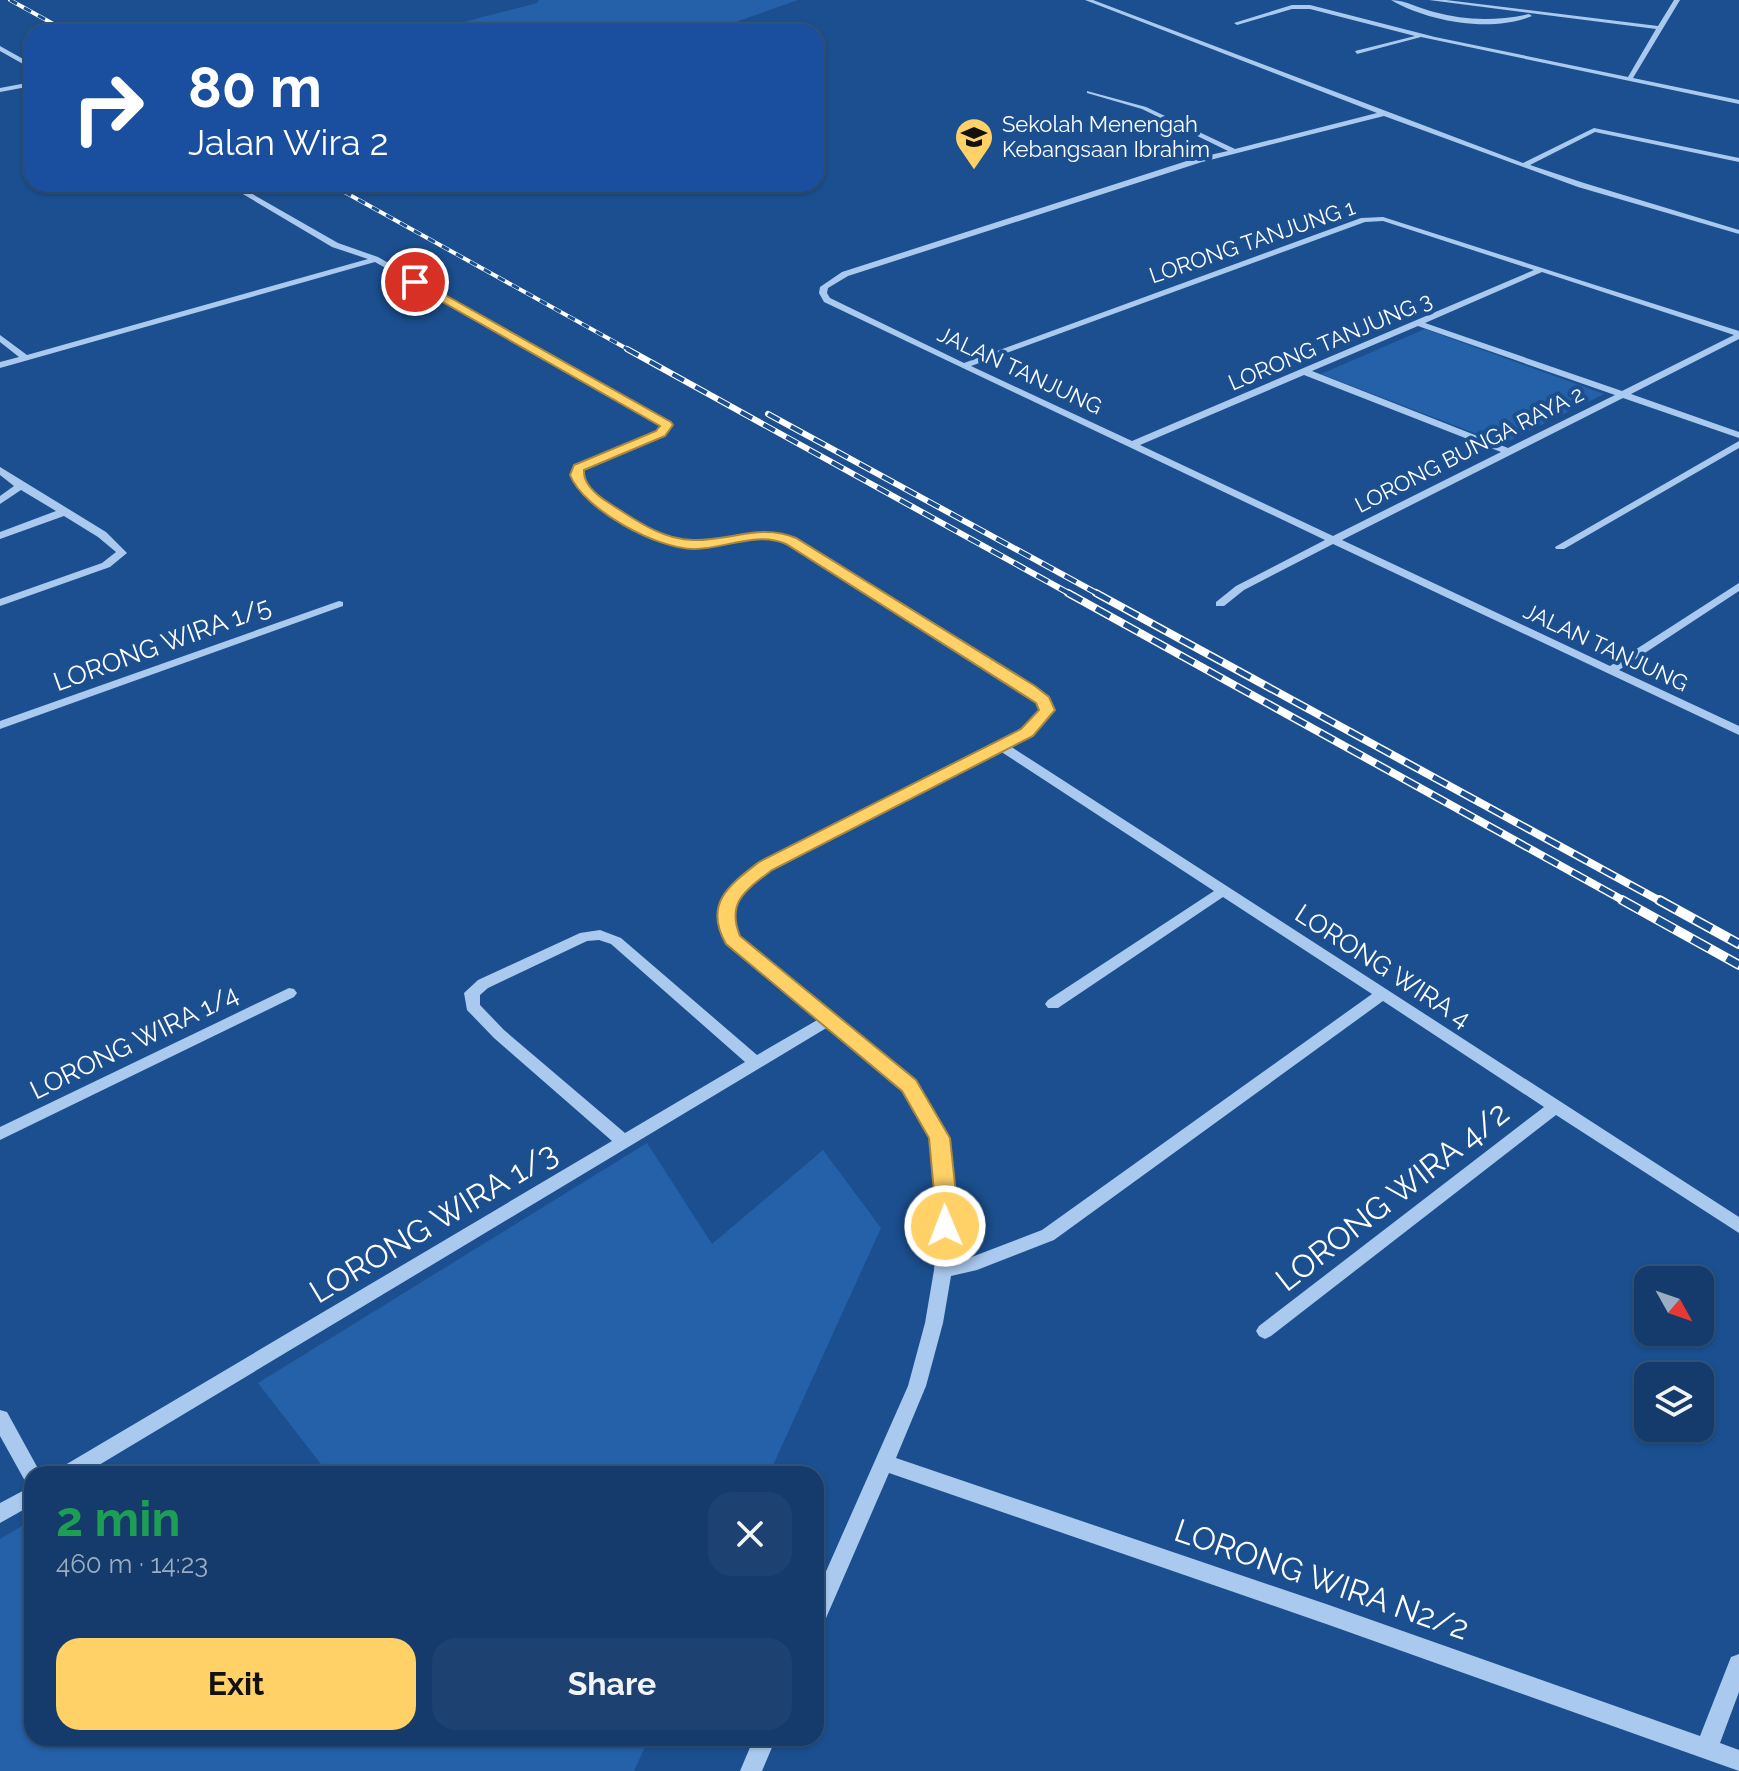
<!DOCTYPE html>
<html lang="en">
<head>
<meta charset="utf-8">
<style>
	:root { --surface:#143b6b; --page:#1d4271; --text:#f1f3f6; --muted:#9dadc1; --line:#33557e; --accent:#ffd166 }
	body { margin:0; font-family:Raleway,sans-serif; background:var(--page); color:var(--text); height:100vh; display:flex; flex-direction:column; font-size:30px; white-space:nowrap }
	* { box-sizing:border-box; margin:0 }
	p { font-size:26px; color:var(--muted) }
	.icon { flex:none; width:44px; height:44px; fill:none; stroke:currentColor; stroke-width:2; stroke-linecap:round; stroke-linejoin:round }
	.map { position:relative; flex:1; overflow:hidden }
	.panel { position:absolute; left:24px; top:1466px; width:800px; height:280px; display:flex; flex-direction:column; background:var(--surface); border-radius:24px; box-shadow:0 2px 6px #0004,0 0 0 2px var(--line) }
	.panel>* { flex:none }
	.hud { position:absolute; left:24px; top:24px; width:800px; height:168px; border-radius:24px; box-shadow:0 2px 6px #0004,0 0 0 2px var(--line); background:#1a4fa0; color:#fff; overflow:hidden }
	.needle { width:52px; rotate:130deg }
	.buttons { position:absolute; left:1634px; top:1266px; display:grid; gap:16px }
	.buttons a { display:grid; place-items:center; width:80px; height:80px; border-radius:16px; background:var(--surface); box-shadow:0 2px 6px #0004,0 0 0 2px var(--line); font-size:40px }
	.pin { position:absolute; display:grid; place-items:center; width:68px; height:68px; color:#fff; margin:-34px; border:4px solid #fff; border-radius:50%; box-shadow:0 2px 8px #0007 }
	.me { position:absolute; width:88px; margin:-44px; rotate:359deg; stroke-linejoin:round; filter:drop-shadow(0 0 6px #0008) }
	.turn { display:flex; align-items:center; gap:28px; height:168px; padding:0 32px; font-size:36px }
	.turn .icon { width:104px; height:104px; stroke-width:2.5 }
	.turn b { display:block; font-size:56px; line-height:68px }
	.round { display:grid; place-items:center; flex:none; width:84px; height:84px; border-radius:24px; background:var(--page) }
	.headline { display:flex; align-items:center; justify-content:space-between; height:136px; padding:0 32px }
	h1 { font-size:48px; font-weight:700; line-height:60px; color:#1e9e55 }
	.primary-button { display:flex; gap:16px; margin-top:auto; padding:16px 32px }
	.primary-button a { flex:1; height:92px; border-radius:24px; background:var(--accent); color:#111; font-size:32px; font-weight:700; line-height:92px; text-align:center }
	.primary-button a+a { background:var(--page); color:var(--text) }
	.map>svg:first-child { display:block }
</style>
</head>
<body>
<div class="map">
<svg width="1739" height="1771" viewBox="0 0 1739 1771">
	<rect width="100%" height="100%" fill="#1b4f8f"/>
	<path fill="#2461a8" d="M539,0H798L708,32H443L448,26L537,3Z
		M1425,329L1604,394L1503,444L1321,374Z
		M647,1143L712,1244L823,1150L881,1228L769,1474H315L324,1468L258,1383Z
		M32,1520V1738H649L634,1771H0V1539Z"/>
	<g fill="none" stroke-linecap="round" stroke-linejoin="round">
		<path fill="#a9c9ee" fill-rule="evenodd" d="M1085,0H1093L1523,163L1594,128L1739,158V162L1595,132L1530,165L1584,183L1739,230V234L1578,187L1384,116L1202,162L848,276L828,288L827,293L830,298L964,363L1361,218L1383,217L1739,331V339L1631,394L1739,432V438L1623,398L1342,540L1610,666L1739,583V591L1619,670L1739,726V735L1333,544L1244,590L1224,606H1216V602L1236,586L1325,540L824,302L819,293L820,287L842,272L1196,158L1228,151L1142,109L1087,93V91L1146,107L1235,149L1377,113ZM1383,221L1534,270L1132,441L971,366L1365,222ZM1542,272L1734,335L1622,391L1425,323ZM1418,326L1615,395L1508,448L1312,371ZM1304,375L1501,452L1333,536L1140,445Z
			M1391,0C1406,0 1420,9 1434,12C1466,21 1497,21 1529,14L1532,16C1491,33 1429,22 1391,0Z
			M1429,0H1446L1658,26L1674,0H1680L1633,78L1739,100V104L1421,37L1357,54L1355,51L1415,36L1310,9H1292L1237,25L1234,23L1292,5H1310L1435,37L1628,77L1656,29Z
			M0,46L32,64V69L0,51Z
			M32,82V86L0,92V88Z
			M226,184H235L338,243L378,257L670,423L672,425L664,436L583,470L581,475C590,493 605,502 622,513C641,524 661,538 684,541C724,546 749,524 795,539L1033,686L1047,698L1053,710L1031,735L1010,746L1739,1217V1233L1556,1115L1271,1336L1265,1339L1259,1336L1256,1331L1259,1326L1544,1107L1383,1001L1054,1240L977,1270L951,1276L943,1323L926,1386L896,1458L1329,1605L1700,1736L1731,1657L1739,1654V1692L1720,1743L1739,1750V1771L1329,1625L889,1473L823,1625L816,1628V1594L908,1386L925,1323L934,1270L938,1203L931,1138L903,1089L828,1027L84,1474H57L60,1468L612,1141L494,1038L467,1010L464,993L478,980L580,933L600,930L621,938L757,1055L819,1019L727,942C708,904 731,885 760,863L1023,729L1041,710L1038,703L1025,692L787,543C755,533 727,548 695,548C656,549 588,510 571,475L575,466L657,432L662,426L375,262L0,368V362L19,357L0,342V335L27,355L368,259L332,247ZM1000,751L1214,891L1048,1000L1045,1004L1048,1008H1058L1223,897L1372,994L1042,1230L969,1258L952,1261L954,1203L947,1138L915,1081L739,937C727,901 743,890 770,869ZM599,940L611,944L745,1062L625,1133L504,1030L480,1005V995L488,988L587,941Z
			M1739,441V448L1564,549H1556L1555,547Z
			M0,467L106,532L127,553L110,567L0,606V599L102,563L116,552L98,537L64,516L0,539V532L56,511L21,490L0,504V496L14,486L0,475Z
			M339,601L343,602V606L0,729V721Z
			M289,988L294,989L297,993L294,997L0,1140V1127Z
			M0,1410L7,1412L41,1474H32V1484L25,1481L0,1436Z
			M32,1486V1505L0,1523V1503Z
			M754,1738H776L762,1771H740Z"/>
		<defs>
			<path id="rail-far3" d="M10,0L68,32
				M330,184L631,351"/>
			<path id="rail-far2" d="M627,349L1072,595
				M768,414L1100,595"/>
			<path id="rail-far1" d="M1068,593L1626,902
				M1096,593L1662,902"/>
			<path id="rail" d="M1622,900L1739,965
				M1659,900L1739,944"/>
		</defs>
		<use href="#rail-far3" stroke="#fff" stroke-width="4"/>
		<use href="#rail-far2" stroke="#fff" stroke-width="6"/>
		<use href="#rail-far1" stroke="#fff" stroke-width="8"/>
		<use href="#rail" stroke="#fff" stroke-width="10"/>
		<use href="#rail-far3" stroke="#1b4f8f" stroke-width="3" stroke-dasharray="8" stroke-linecap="butt"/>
		<use href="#rail-far2" stroke="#1b4f8f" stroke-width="4" stroke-dasharray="13" stroke-linecap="butt"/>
		<use href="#rail-far1" stroke="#1b4f8f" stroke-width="5" stroke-dasharray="16" stroke-linecap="butt"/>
		<use href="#rail" stroke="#1b4f8f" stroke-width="7" stroke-dasharray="20" stroke-linecap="butt"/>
	</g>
	<path fill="#ffd166" stroke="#a68842" stroke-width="2" d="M415,278L671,422L673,425L665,436L584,470C583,484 598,496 609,503C634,519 662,540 693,540C730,541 760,523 796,538L1035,686L1049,697L1055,710L1033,736L772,870C746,890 726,902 740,936L916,1080L950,1138L957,1203L953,1232L945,1234L937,1232L934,1226L935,1203L929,1138L902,1091L726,944C703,904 729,885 759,862L1021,729L1039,710L1036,703L786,544C756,531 725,549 694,549C657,549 584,510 570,475L574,465L656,431L660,426L411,284V279Z"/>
	<defs>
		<symbol id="school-pin" viewBox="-11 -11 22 30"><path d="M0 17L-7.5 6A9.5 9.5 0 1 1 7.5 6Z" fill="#ffd166" stroke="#1b4f8f"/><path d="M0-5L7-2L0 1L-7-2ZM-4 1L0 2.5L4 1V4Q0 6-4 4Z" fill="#111"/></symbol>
	</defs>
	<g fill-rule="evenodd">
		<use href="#school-pin" x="952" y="115" width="44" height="60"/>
	</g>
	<g text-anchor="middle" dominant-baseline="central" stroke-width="8" stroke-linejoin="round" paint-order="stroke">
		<g font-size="22" fill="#fff" stroke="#1b4f8f" text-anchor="start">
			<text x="1002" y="124">Sekolah Menengah<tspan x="1002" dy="25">Kebangsaan Ibrahim</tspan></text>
		</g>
		<g font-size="22" fill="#fff" stroke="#1b4f8f">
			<text transform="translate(1252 241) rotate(-19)">LORONG TANJUNG 1</text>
			<text transform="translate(1330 341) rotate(-23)">LORONG TANJUNG 3</text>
			<text transform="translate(1020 370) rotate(25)">JALAN TANJUNG</text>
			<text transform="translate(1469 449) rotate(-27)">LORONG BUNGA RAYA 2</text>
			<text transform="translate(1606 647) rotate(25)">JALAN TANJUNG</text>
		</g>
		<g font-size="26" fill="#fff" stroke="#1b4f8f">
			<text transform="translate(162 644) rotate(-20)">LORONG WIRA 1/5</text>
			<text transform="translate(1383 966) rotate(33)">LORONG WIRA 4</text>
			<text transform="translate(134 1042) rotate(-26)">LORONG WIRA 1/4</text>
		</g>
		<g font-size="32" fill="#fff" stroke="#1b4f8f">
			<text transform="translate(1392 1196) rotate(-38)">LORONG WIRA 4/2</text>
			<text transform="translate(433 1222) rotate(-31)">LORONG WIRA 1/3</text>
			<text transform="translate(1322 1579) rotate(19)">LORONG WIRA N2/2</text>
		</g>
	</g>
</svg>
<div class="buttons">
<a><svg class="needle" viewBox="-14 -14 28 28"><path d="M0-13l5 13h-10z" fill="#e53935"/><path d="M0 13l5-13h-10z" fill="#9dadc1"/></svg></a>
<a><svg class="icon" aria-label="layers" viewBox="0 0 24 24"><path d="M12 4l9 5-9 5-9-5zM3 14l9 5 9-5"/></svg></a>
</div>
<div class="pin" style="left:415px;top:282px;background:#d93025"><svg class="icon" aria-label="arrive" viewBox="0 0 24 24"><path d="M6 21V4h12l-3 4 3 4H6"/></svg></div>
<svg class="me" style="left:945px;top:1226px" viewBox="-20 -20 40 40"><circle r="17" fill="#ffd166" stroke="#fff" stroke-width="3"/><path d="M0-11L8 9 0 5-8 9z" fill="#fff"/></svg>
<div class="hud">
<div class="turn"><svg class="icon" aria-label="right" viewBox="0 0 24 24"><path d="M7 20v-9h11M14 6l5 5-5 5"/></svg><div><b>80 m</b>Jalan Wira 2</div></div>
</div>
<section class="panel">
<div class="headline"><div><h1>2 min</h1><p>460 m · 14:23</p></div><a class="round"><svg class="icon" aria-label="close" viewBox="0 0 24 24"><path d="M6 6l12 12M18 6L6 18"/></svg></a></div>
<div class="primary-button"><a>Exit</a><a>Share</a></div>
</section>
</div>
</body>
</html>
